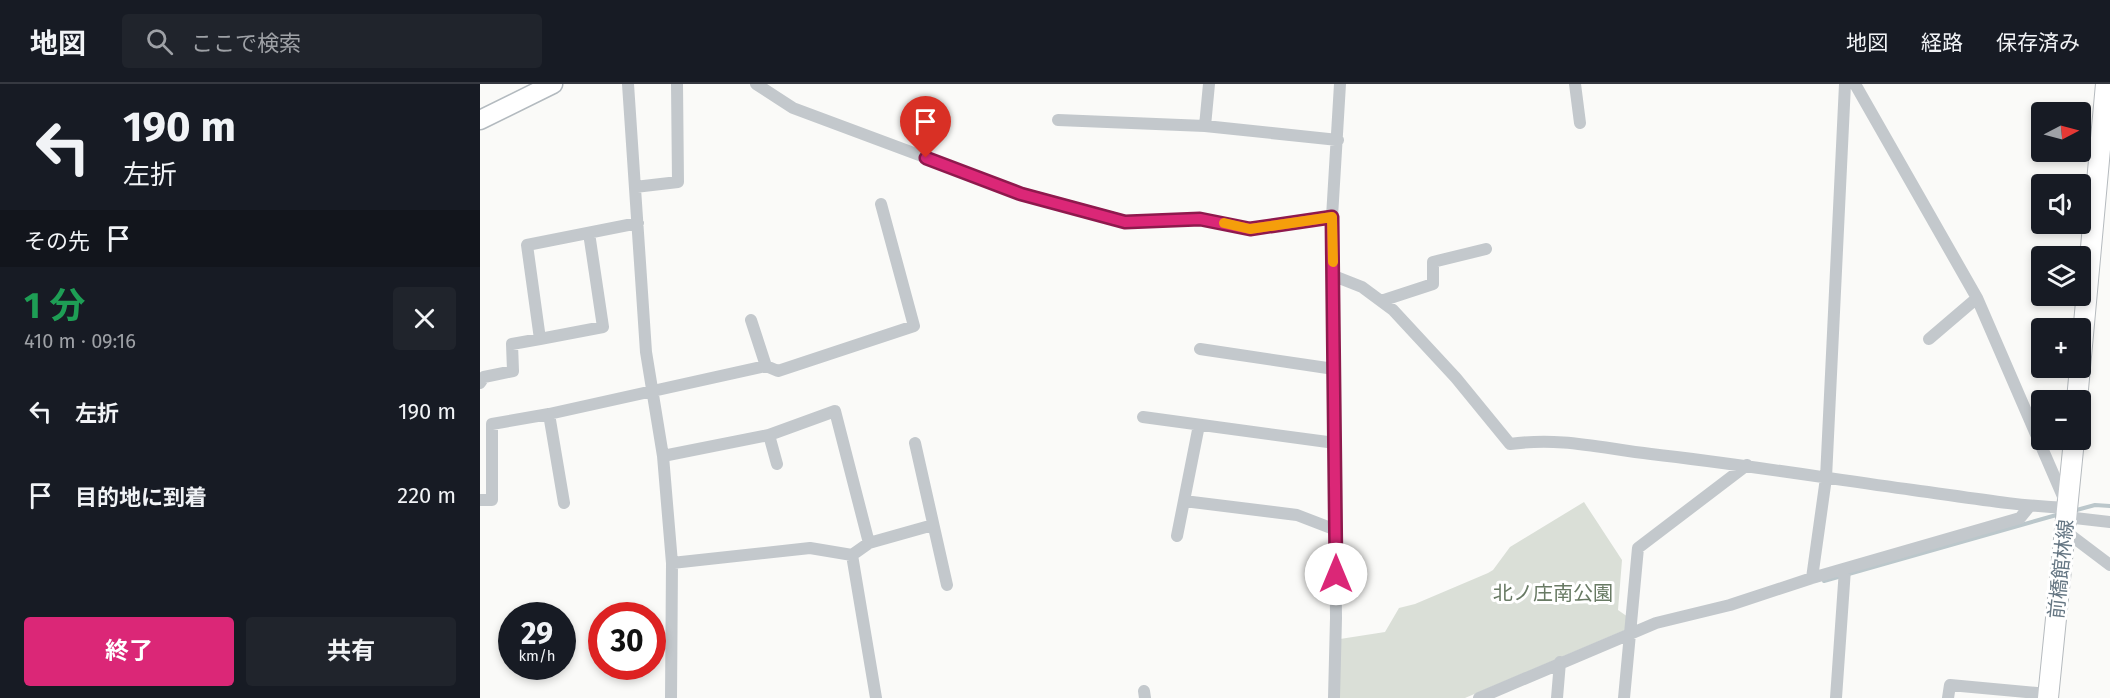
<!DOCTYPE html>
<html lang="ja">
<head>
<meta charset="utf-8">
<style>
	:root { --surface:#171b24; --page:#20242c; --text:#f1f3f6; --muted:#9ea1a6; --line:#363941; --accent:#db2777 }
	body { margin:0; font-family:"Fira Sans","Noto Sans JP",sans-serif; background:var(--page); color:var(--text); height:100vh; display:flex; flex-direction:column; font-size:22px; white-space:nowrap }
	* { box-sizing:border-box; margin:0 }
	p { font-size:20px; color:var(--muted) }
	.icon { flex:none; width:33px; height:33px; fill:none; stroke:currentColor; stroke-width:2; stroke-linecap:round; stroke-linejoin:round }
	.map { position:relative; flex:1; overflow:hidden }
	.panel { display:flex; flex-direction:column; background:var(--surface); width:480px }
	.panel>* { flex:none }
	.hud { background:#171b24; color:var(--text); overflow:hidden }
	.needle { width:39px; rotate:84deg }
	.controls { position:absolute; left:1551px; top:18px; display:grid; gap:12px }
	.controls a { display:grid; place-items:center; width:60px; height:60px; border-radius:6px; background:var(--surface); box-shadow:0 3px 9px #0003; font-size:30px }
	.speed { position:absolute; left:18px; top:518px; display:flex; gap:12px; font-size:30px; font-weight:700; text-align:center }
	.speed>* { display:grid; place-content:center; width:78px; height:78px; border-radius:50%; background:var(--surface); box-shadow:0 3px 9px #0003; line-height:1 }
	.speed small { font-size:15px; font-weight:400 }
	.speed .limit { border:9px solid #d22; background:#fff; color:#111 }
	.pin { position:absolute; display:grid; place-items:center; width:51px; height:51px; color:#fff; margin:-62px -26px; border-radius:50% 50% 50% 0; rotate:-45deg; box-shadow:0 0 6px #0007 }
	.pin .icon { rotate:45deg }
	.me { position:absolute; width:66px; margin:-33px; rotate:0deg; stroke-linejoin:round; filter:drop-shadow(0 0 4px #0008) }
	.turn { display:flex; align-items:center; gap:21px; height:126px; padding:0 24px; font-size:27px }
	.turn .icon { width:78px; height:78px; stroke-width:2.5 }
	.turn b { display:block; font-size:42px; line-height:51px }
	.then { display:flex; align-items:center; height:57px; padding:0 24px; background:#0003; gap:12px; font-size:22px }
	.round { display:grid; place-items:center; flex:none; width:63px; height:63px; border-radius:6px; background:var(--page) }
	.headline { display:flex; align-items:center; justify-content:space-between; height:102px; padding:0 24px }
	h1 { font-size:36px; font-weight:700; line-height:45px; color:#1e9e55 }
	.cta { display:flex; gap:12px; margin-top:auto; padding:12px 24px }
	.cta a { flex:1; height:69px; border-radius:6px; background:var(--accent); color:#fff; font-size:24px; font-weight:700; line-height:69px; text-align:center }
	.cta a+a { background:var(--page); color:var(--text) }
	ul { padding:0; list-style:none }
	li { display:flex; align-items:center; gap:18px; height:84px; padding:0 24px }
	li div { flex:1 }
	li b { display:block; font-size:22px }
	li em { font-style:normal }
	header { display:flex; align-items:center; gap:36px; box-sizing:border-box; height:84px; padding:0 30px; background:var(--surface); border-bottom:2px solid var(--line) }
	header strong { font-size:28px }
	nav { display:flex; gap:33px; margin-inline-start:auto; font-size:21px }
	.search { width:420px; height:54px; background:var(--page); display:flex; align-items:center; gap:15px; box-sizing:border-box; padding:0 21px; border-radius:6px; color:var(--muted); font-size:22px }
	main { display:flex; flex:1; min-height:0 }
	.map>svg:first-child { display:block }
</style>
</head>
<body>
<header>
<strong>地図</strong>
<div class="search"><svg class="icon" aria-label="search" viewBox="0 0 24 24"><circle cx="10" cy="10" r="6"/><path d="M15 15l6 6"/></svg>ここで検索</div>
<nav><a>地図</a><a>経路</a><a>保存済み</a></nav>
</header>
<main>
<section class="panel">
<div class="hud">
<div class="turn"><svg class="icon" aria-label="left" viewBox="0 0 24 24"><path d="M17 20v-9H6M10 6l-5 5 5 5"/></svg><div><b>190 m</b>左折</div></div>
<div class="then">その先<svg class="icon" aria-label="arrive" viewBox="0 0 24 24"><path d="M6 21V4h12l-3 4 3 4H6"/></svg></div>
</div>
<div class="headline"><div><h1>1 分</h1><p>410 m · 09:16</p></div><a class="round"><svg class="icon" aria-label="close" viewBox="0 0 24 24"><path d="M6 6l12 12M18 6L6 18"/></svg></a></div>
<ul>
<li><svg class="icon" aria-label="left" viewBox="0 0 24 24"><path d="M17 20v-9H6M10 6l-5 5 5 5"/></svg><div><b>左折</b></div><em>190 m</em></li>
<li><svg class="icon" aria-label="arrive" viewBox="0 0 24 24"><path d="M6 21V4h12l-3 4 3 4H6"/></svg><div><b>目的地に到着</b></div><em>220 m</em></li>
</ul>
<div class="cta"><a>終了</a><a>共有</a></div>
</section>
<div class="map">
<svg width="1630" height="614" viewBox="0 0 1630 614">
	<rect width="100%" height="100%" fill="#fafaf8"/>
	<path fill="#dadfd7" d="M1104,418L1142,476L1138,526L1148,533L1145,546L985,614H859L860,555L905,548L919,524L935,520L1008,489L1013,486L1030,463Z"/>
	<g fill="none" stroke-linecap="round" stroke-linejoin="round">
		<path stroke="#bbc7cb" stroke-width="4" d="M1593,427L1615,421L1630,422
			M1344,497L1580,430"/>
		<defs>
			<path id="secondary" d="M0,36L73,0"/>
			<path id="primary" d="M1597,316L1626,0
				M1568,614L1594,356"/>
		</defs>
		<use href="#secondary" stroke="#b3babf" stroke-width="21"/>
		<use href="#primary" stroke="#b5babe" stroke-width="22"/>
		<path stroke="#c3c8cc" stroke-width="12" d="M148,0L166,268L183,372L192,479L191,614
			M276,0L313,24L541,109L645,137L720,135L770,145L852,133
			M1095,0L1100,39
			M578,36L725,42L858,56
			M725,42L729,0
			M155,103L198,98L197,0
			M109,149L123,243L60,255L47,161L158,139
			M854,192L882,203L913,226L976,294L1030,360C1082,353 1120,364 1171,370C1259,380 1346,394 1433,406C1485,413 1536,422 1588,424L1497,214L1375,0
			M901,217L953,200V178L1006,165
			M271,236L286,282
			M1449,255L1497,214
			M720,265L854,285
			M0,299L4,293L33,287L32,260L60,255
			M69,330L84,419
			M663,333L855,359
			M435,359L467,501
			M183,372L289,351
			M297,380L289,351L355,327L389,459
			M0,416H12V340L69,330L286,282L298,287L434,242L401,120
			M704,417L817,431L856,446
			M1586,433L1630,438
			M1585,447L1630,481
			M697,452L719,341
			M372,471L389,459L453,441
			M192,479L330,464L372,471L396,614
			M1332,494L1346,394L1365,0
			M664,607L665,614
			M854,614L856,534L852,133L860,0
			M999,614L1176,539L1250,521L1332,494L1540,434L1549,423
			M1077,614L1080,578
			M1144,614L1158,464L1267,381
			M1356,614L1365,485
			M1468,614L1470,601L1568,610"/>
		<use href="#secondary" stroke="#fff" stroke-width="18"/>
		<use href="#primary" stroke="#fff" stroke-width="20"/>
	</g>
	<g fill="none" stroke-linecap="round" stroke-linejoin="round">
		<defs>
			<path id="route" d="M446,74L541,110L645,138L720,135L770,145L852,133L856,490"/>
		</defs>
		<use href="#route" stroke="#8e194d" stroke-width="15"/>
		<use href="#route" stroke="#db2777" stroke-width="10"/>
		<path stroke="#f59e0b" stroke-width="10" d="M744,139L770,145L852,133L853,178"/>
	</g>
	<g text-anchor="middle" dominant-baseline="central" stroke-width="6" stroke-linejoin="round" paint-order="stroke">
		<g font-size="20" fill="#657683" stroke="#fff">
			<text transform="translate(1581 485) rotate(-84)">前橋館林線</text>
		</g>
		<g font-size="20" fill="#687a64" stroke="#fff">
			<text x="1073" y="509">北ノ庄南公園</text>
		</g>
	</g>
</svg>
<div class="controls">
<a><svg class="needle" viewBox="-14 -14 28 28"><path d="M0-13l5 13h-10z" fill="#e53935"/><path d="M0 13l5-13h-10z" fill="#9ea1a6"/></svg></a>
<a><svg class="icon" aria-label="sound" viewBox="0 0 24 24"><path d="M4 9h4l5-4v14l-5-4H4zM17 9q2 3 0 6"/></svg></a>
<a><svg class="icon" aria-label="layers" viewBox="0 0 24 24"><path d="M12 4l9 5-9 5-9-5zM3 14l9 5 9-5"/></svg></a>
<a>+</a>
<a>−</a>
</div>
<div class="speed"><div>29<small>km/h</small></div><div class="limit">30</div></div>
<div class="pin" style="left:446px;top:74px;background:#d93025"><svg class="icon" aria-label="arrive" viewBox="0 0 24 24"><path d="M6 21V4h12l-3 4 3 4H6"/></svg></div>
<svg class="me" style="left:856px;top:490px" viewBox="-20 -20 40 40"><circle r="19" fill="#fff"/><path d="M0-13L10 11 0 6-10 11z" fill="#db2777"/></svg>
</div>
</main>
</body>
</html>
